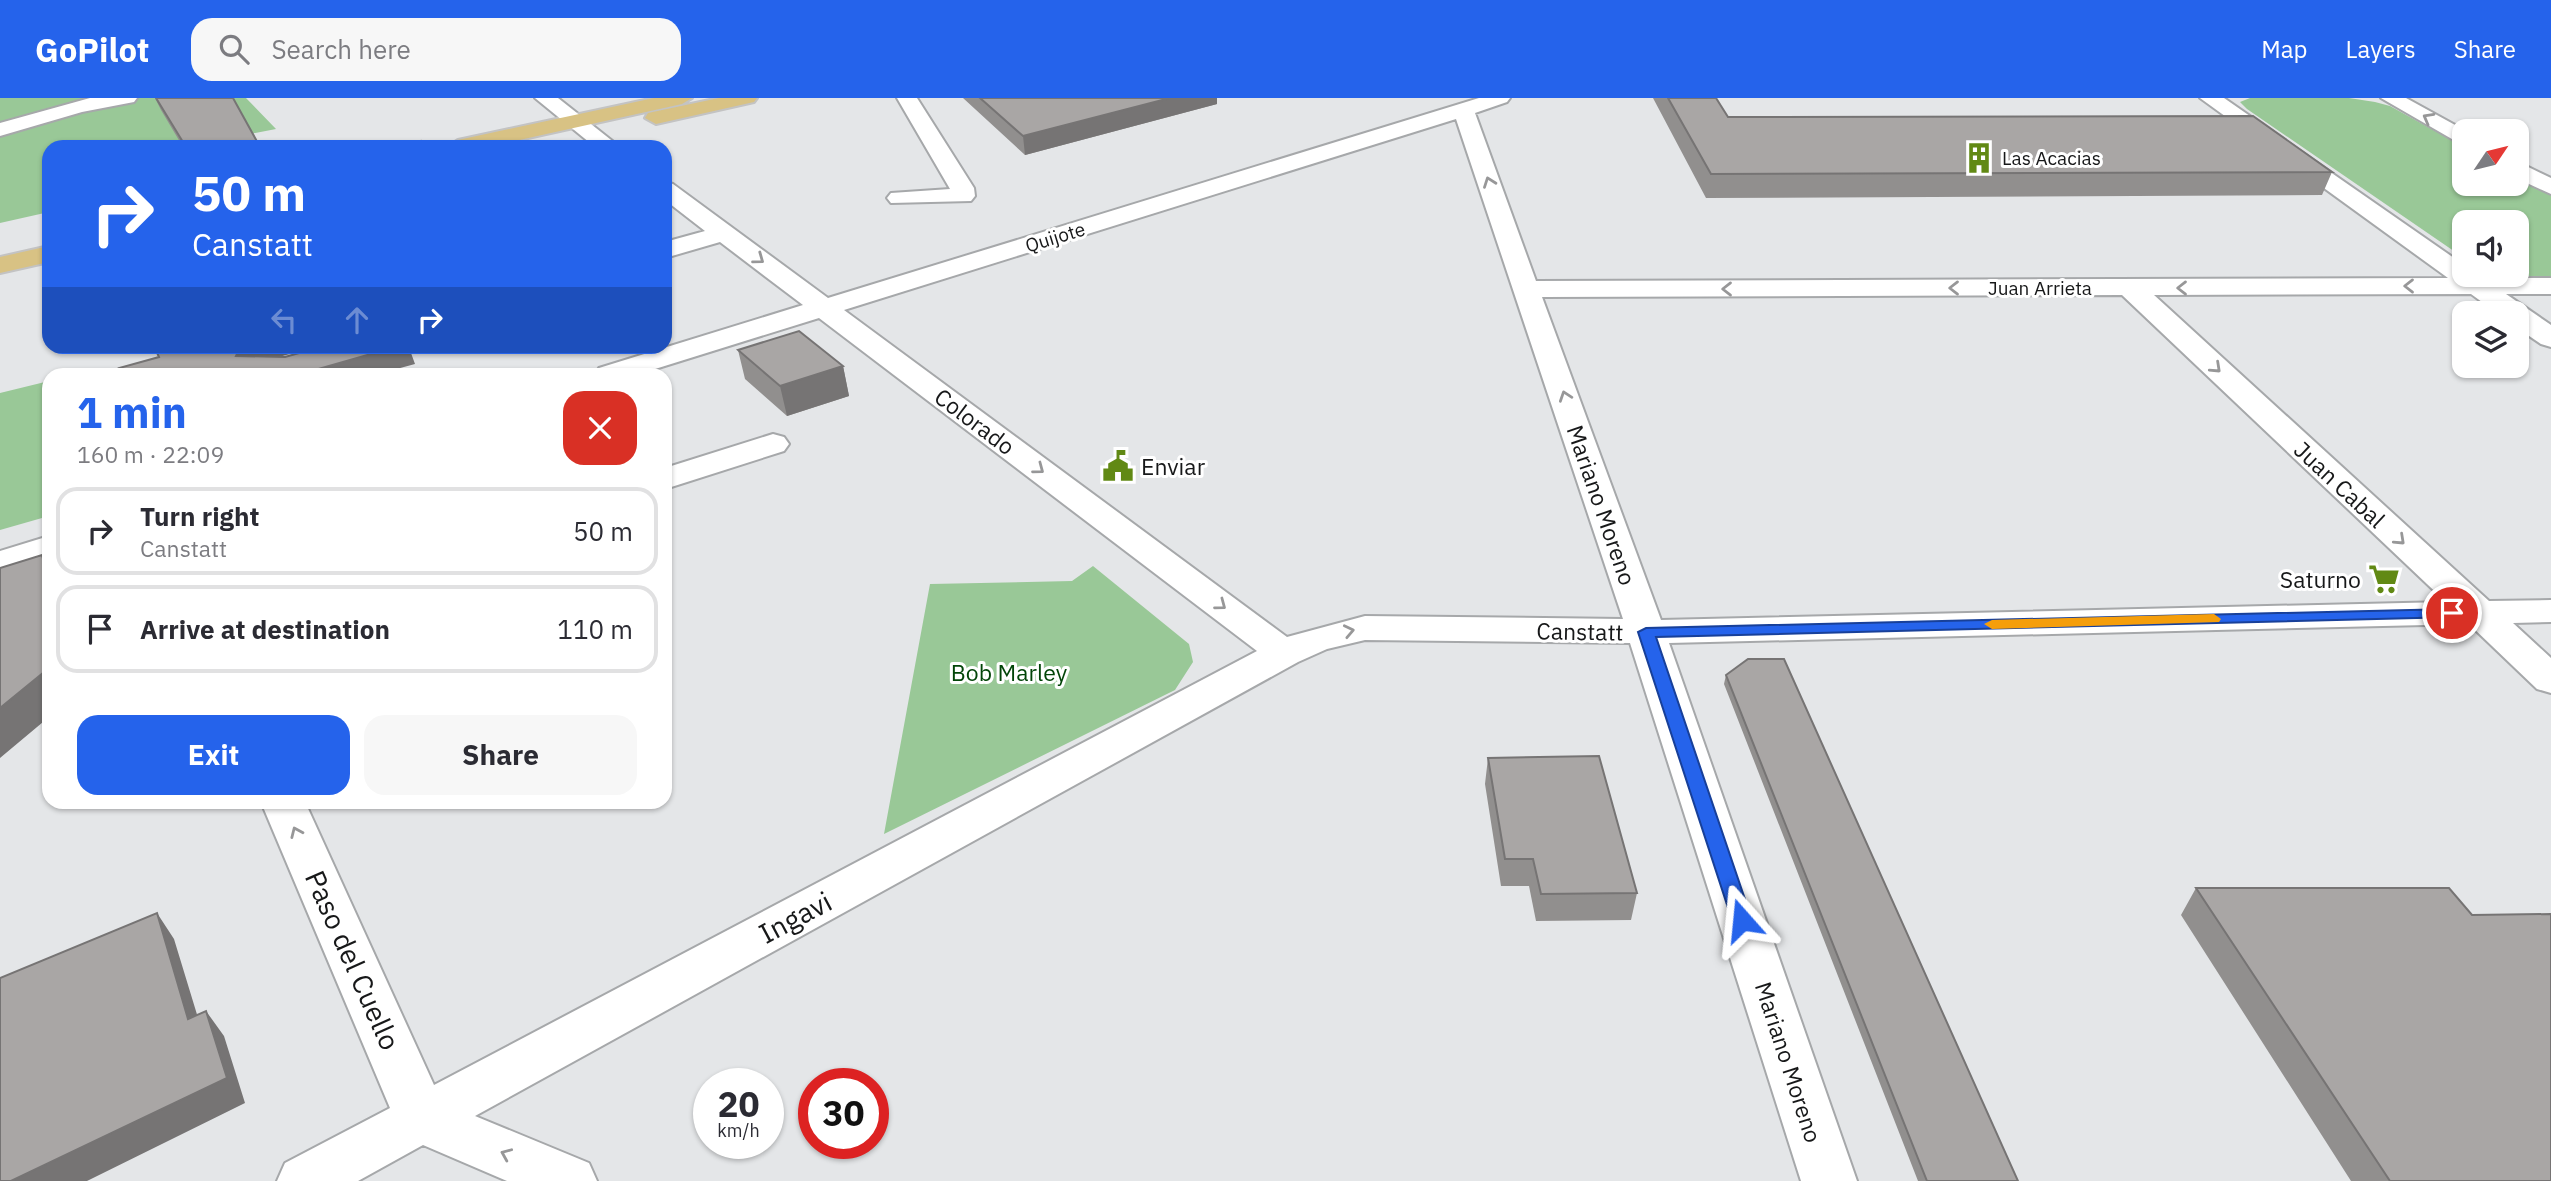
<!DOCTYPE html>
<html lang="en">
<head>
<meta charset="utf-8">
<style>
	:root { --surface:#fff; --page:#f7f7f7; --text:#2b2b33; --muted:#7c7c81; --line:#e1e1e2; --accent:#2563eb }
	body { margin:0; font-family:"IBM Plex Sans",sans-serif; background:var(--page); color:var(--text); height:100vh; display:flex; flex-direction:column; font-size:26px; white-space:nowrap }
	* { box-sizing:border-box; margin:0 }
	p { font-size:23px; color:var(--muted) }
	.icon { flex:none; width:38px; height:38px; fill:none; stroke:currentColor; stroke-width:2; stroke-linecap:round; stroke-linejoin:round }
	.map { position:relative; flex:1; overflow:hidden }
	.drawer { position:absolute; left:42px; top:270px; width:630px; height:441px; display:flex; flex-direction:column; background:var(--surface); border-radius:21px; box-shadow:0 2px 5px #0004 }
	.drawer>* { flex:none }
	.hud { position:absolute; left:42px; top:42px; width:630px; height:214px; border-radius:21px; box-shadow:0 2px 5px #0004; background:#2563eb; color:#fff; overflow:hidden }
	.needle { width:46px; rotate:55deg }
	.controls { position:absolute; left:2452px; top:21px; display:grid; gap:14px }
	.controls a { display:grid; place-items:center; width:77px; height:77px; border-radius:14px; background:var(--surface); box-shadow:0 2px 5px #0004; font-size:35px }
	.speed { position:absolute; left:693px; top:970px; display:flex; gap:14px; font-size:35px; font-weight:700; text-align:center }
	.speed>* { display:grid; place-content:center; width:91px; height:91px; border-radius:50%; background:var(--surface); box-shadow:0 2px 5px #0004; line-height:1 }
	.speed small { font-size:18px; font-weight:400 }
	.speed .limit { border:10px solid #d22; background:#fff; color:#111 }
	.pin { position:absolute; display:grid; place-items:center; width:60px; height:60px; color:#fff; margin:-30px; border:4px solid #fff; border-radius:50%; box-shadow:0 2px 7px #0007 }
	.me { position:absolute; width:77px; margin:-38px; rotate:342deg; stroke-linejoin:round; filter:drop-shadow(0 0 5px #0008) }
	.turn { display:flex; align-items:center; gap:24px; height:147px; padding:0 35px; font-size:32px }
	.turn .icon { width:91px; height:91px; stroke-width:2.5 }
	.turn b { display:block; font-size:49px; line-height:60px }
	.lanes { display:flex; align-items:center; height:66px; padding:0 35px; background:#0003; justify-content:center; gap:35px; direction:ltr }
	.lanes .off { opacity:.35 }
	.round { display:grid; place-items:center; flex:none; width:74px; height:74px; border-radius:21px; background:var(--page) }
	.summary { display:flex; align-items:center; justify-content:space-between; height:119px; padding:0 35px }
	h1 { font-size:42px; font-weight:700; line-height:52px; color:var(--accent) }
	.action { display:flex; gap:14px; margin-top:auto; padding:14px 35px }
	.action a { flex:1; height:80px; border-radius:21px; background:var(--accent); color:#fff; font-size:28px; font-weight:700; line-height:80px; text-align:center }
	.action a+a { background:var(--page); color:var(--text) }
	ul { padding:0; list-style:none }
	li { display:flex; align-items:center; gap:21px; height:88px; margin:0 14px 10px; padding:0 21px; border:4px solid var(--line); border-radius:21px }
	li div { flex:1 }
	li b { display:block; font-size:26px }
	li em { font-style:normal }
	header { display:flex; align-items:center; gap:42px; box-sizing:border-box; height:98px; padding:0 35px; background:var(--accent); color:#fff }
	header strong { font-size:33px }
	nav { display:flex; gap:38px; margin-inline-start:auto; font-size:24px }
	.search { width:490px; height:63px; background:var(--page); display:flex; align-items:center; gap:18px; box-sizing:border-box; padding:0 24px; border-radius:21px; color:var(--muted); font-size:26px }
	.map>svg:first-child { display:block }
</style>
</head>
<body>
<header>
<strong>GoPilot</strong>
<div class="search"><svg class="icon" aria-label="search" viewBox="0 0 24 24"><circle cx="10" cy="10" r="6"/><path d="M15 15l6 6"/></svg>Search here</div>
<nav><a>Map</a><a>Layers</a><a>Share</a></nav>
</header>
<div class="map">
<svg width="2551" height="1083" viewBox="0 0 2551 1083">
	<rect width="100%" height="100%" fill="#e4e6e8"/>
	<path fill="#99c897" d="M0,0H246L276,31L181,49H49V114L0,125Z
		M2250,0H2349L2375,4L2390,8L2464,49V86H2516L2517,78L2551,97V181L2504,177H2516V124H2464V160L2247,11L2240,4Z
		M49,283V418L0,432V295Z
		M1093,468L1189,546L1193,564L1175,592L884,736L930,486L1072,483Z"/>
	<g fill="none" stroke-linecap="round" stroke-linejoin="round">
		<defs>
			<path id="minor" d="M90,0H137L134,4L82,14L0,38V25Z
				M535,0H558L620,49H595Z
				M897,0H917L974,90L975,98L971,103L891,105L887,100L891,95L950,91Z
				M1479,0H1510L1507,4L1475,15L1536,183L2448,180L2200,0H2224L2464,167V177H2478L2483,180H2551V196H2506L2551,227V249L2541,246L2516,229V215H2497L2471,196L2154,197L2489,503L2551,502V524L2513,525L2551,560V595L2537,591L2469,526L1669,545L1857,1083H1801L1630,545L1365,542L1327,551L1298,564L475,1018L589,1065L597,1083H507L423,1047L358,1083H277L285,1065L390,1010L261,704H305L434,987L1257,553L819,220L639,276H595L599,270L803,207L720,144L665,160V144L705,133L665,102V84L673,86L828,200ZM1456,21L1623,521L1365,518L1287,539L844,212ZM2122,197L2446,504L1661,522L1542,199Z
				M2381,0H2406L2466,33L2464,48Z
				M2516,63L2551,80V96L2516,80Z
				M773,336L784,339L789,346L784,353L665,391V370Z
				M49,438V460L0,475V453Z"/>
			<path id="major" d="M654,0H692L682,6L488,49H447L458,42Z
				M719,0H757L754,4L656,26L645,20L648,15Z
				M49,148V164L0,175V159Z"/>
		</defs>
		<use href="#minor" stroke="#a6a8aa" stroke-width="4"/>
		<use href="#major" stroke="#c3c3c3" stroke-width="4"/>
		<path stroke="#9b9c9e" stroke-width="2.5" stroke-dasharray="3.5 3.5" stroke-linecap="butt" d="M393,49L422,43"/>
		<use href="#minor" fill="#fff" fill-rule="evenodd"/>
		<use href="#major" fill="#d8c284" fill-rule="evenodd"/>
	</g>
	<path fill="#918f8e" d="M155,0H233L260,49H183L161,12Z
		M963,0H1217V6L1025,57Z
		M1653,0H1716L1728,19L2332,74L2322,97L1706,100Z
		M738,252L843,268L849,298L787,318L745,281Z
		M1726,577L2018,1083H1918L1724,586Z
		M1488,660L1637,795L1631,822L1536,823L1529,788H1501L1485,686Z
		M2196,790L2551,1083H2351L2181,817Z"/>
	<path fill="#767474" d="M1170,0H1217V6L1025,57L1023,38Z
		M241,248H318L250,267L236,258Z
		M399,248H435L411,255L415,266L378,276H301Z
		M843,268L849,298L787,318L780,288Z
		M42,457L49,468V483Z
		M49,570V619L0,660V610Z
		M157,815L174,841L206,946L188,921Z
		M206,913L224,938L245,1005L87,1083H11Z"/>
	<path fill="#a9a6a5" stroke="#767474" stroke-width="2" d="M156,0H233L259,47L248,49H186Z
		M980,0H1170L1023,38Z
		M1668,0H1716L1728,19L2253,18L2332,74L1711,76Z
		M799,233L843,268L780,288L738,252Z
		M154,248H241L236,258L285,259L324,248H399L301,276H123L119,270L159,259Z
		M42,457L49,483V570L0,610V470Z
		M1748,561H1784L2018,1083H1927L1726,577Z
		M1599,658L1637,795L1541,796L1533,761H1505L1488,660Z
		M2196,790H2449L2472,817L2551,816V1083H2390Z
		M157,815L188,921L206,913L227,980L11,1083H0V880Z"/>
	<defs><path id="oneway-chevron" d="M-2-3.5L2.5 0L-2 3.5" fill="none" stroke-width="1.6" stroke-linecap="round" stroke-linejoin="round" transform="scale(1.75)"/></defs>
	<g stroke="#979798">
		<use href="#oneway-chevron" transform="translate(2428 20) rotate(-151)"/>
		<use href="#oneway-chevron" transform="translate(1489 84) rotate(-110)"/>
		<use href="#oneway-chevron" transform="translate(759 161) rotate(36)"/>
		<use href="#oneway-chevron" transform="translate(2409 188) rotate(180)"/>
		<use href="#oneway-chevron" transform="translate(1954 190) rotate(180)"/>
		<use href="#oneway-chevron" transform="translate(2182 190) rotate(180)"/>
		<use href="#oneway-chevron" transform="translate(1727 191) rotate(180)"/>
		<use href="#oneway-chevron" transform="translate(2216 270) rotate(43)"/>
		<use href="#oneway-chevron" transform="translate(1565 298) rotate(-109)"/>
		<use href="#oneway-chevron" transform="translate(1039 371) rotate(37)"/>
		<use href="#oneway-chevron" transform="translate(2400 442) rotate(43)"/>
		<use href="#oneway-chevron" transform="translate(1221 507) rotate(37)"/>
		<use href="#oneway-chevron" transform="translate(1349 533) rotate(-12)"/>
		<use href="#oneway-chevron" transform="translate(296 734) rotate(-114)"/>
		<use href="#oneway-chevron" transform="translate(506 1056) rotate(-157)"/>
	</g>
	<path fill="#2563eb" stroke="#184099" stroke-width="2" d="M2452,511L2460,515L2457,519L1656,539L1752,822L1749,827H1735L1732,822L1638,534L1646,530Z"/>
	<path fill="#f59e0b" d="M2214,516L2221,521L2219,524L1992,531L1984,526L1992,522Z"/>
	<defs>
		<symbol id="building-bare" viewBox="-9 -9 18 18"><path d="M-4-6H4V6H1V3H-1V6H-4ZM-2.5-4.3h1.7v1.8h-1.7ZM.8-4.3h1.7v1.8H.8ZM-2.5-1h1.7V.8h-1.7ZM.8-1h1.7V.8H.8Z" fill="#618914" stroke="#fff" stroke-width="2.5" paint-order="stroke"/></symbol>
		<symbol id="civic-bare" viewBox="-9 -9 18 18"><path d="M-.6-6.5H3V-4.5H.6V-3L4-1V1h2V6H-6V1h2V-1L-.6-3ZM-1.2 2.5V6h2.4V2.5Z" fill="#618914" stroke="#fff" stroke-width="2.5" paint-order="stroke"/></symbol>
		<symbol id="supermarket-bare" viewBox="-9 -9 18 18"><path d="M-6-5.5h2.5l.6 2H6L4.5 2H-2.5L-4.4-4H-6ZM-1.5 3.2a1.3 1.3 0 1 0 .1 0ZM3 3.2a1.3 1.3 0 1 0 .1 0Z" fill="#618914" stroke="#fff" stroke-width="2.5" paint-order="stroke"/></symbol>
	</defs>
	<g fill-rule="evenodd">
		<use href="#building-bare" x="1957" y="38" width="44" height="44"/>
		<use href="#civic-bare" x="1096" y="346" width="44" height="44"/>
		<use href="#supermarket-bare" x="2362" y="459" width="44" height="44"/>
	</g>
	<g text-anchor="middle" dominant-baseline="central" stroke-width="6" stroke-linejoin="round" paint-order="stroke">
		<g font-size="19" fill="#171819" stroke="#fff" text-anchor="start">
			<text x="2002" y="60">Las Acacias</text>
		</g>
		<g font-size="19" fill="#171819" stroke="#fff">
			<text transform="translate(1055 139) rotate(-17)">Quijote</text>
			<text x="2040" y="190">Juan Arrieta</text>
		</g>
		<g font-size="23" fill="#171819" stroke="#fff">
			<text transform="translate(975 323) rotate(37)">Colorado</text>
			<text transform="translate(2340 386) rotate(43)">Juan Cabal</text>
			<text transform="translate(1602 407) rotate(71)">Mariano Moreno</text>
			<text transform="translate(1580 533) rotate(1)">Canstatt</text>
			<text transform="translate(1789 964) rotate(72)">Mariano Moreno</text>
		</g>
		<g font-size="23" fill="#171819" stroke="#fff" text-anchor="start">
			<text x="1141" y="368">Enviar</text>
			<text x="2361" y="481" text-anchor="end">Saturno</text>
		</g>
		<g font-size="23" fill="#024508" stroke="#fff">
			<text x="1009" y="574">Bob Marley</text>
		</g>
		<g font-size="28" fill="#171819" stroke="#fff">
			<text transform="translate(795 819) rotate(-28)">Ingavi</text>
			<text transform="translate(353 862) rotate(66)">Paso del Cuello</text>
		</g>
	</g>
</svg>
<div class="controls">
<a><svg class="needle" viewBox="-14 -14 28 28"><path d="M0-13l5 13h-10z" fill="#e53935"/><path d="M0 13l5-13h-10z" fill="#7c7c81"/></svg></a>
<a><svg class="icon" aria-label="sound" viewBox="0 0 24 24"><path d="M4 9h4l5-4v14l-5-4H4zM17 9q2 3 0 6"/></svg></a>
<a><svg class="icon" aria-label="layers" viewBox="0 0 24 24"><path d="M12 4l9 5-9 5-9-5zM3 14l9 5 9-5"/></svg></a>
</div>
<div class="speed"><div>20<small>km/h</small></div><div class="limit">30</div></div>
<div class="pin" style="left:2452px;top:515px;background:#d93025"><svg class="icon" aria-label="arrive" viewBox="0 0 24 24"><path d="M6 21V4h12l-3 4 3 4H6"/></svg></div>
<svg class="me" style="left:1742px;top:822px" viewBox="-20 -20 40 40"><path d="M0-17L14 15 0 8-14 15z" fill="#2563eb" stroke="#fff" stroke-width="4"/></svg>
<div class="hud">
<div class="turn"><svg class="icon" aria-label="right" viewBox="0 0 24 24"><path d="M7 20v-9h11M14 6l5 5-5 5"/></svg><div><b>50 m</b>Canstatt</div></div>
<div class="lanes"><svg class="icon off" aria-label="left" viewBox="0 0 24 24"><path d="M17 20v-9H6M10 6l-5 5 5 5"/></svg><svg class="icon off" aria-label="ahead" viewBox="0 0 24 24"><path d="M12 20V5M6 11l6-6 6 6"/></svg><svg class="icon" aria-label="right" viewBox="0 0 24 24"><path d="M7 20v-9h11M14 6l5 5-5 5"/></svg></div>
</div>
<section class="drawer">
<div class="summary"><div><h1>1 min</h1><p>160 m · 22:09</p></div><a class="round" style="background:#d93025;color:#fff"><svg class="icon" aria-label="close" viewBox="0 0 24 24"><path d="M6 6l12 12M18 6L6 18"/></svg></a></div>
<ul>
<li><svg class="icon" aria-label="right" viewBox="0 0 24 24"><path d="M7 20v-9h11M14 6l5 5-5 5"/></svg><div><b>Turn right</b><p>Canstatt</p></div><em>50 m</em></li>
<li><svg class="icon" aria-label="arrive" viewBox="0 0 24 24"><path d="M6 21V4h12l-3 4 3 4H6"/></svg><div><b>Arrive at destination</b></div><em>110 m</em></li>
</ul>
<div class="action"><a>Exit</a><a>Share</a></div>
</section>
</div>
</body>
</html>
